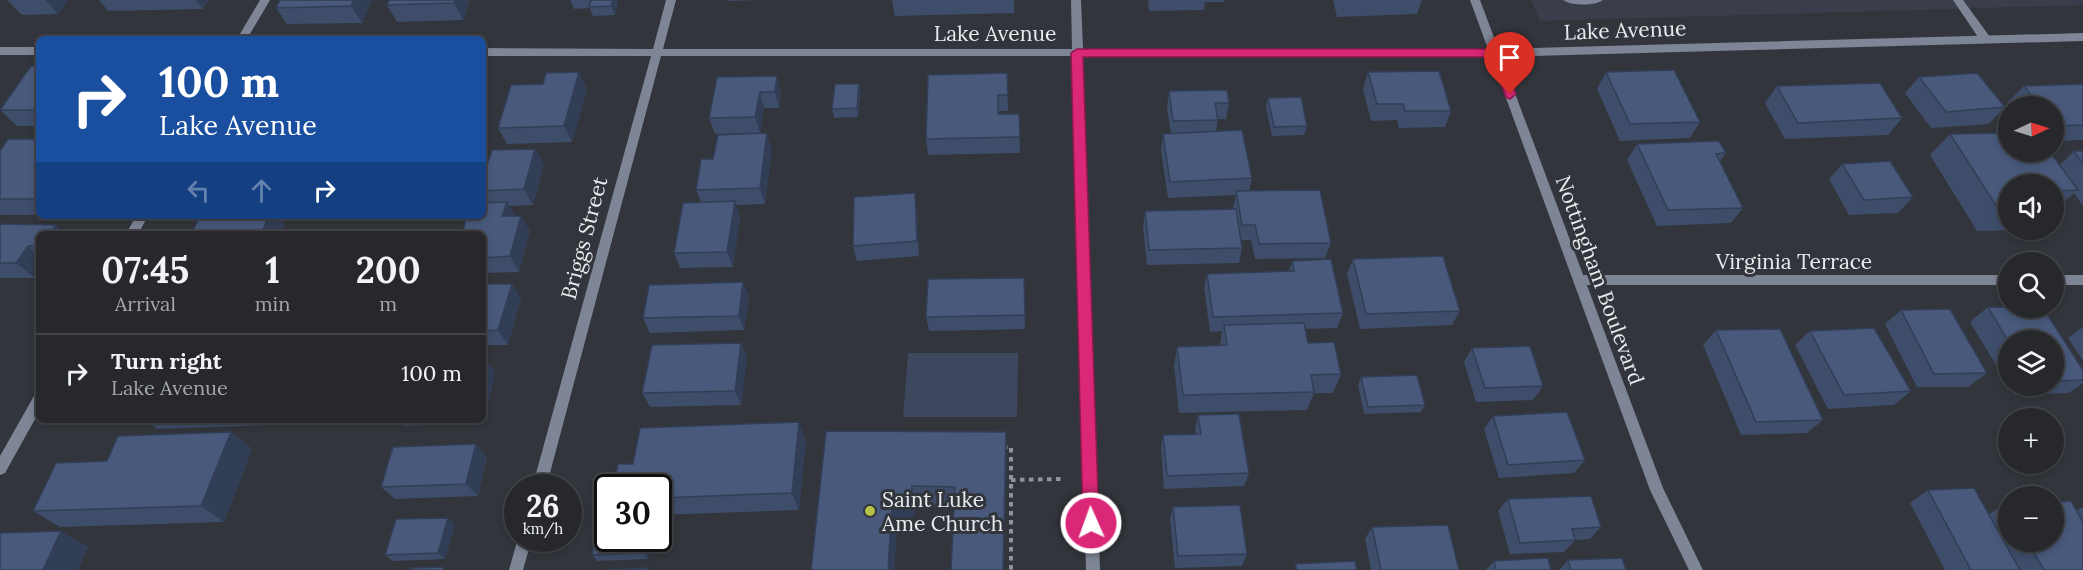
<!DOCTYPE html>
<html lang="en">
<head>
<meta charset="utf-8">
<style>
	:root { --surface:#26282c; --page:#323438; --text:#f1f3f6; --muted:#a4a6a9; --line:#424448 }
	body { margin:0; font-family:Lora,serif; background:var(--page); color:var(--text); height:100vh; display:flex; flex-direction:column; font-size:22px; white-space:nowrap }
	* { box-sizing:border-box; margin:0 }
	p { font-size:20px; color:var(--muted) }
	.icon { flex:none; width:33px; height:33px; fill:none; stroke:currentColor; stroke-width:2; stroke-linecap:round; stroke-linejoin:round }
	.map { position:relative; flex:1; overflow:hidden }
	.drawer { position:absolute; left:36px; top:231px; width:450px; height:192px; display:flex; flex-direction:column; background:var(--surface); border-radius:9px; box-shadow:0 3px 9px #0003,0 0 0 2px var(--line) }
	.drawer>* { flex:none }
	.banner { position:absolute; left:36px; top:36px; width:450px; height:183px; border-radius:9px; box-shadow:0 3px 9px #0003,0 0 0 2px var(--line); background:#1a4fa0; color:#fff; overflow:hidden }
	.needle { width:39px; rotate:86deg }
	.tools { position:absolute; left:1998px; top:96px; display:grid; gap:12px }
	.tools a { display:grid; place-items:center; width:66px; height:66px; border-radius:50%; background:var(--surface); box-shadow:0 3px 9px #0003,0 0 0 2px var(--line); font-size:30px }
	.speed { position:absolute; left:504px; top:474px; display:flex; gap:12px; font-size:30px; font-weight:700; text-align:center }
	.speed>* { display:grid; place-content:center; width:78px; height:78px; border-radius:50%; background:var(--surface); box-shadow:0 3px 9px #0003,0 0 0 2px var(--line); line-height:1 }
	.speed small { font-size:15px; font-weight:400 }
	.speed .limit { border:3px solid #111; border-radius:9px; background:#fff; color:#111 }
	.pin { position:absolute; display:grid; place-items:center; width:51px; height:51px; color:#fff; margin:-62px -26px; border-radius:50% 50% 50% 0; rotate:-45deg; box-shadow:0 0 6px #0007 }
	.pin .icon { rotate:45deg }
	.me { position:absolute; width:66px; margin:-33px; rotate:358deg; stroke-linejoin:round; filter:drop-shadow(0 0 4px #0008) }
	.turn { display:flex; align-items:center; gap:21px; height:126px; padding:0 24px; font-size:27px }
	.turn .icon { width:78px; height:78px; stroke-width:2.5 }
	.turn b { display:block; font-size:42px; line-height:51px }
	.lanes { display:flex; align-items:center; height:57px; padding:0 24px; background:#0003; justify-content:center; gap:30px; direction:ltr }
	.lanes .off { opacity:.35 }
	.eta { display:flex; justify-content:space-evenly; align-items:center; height:102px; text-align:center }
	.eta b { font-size:36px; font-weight:700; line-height:42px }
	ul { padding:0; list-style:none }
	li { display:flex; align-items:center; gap:18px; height:78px; padding:0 24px; border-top:2px solid var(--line) }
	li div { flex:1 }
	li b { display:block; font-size:22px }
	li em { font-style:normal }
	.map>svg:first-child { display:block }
</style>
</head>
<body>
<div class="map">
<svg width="2083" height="570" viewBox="0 0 2083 570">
	<rect width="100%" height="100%" fill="#32353b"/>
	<path fill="#393e4a" d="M1531,0H2083V5L1540,21Z"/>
	<path fill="#3d485f" d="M908,353H1018L1017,417H903Z"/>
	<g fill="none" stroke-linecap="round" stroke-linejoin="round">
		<path stroke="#919398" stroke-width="4" stroke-dasharray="4.5 4.5" stroke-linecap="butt" d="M1003,447H1011V570
			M1011,480L1061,479"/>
		<path fill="#7d8596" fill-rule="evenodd" d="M1563,0H1603C1595,6 1571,6 1563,0Z
			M1953,0H1963L1990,37V43H1982Z"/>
		<path fill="#7d8596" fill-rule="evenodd" d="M260,0H270L247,39H237Z
			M666,0H676L663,49H1072L1071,0H1081L1083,49H1495L2083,33V41L1495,57L1083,56L1100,570H1086L1073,56H661L546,488H532L651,56H483V48L653,49Z
			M0,47H39V55H0Z
			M136,216H148L138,234H126Z
			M1579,275H2008V285H1579L1575,283L1573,280L1575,277Z
			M2054,275H2083V285H2054Z
			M39,394V412L5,473L0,475V456L34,396Z
			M518,538H532L523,570H509Z"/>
		<path fill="#7d8596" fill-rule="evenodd" d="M1470,0H1480L1663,488L1703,570H1689L1650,490Z"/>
	</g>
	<path fill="#3e4d6a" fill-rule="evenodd" d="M7,0H68L58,14L22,15Z
		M99,0H208L203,9L108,11Z
		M280,0H372L362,23L287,24L276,8Z
		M389,0H470L463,20L397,22L387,5Z
		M570,0H618L615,15L593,16L590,8L574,9Z
		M727,0H761L727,1Z
		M892,0H1014V13L895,16Z
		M1148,0H1224V2H1205L1204,10L1149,11Z
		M1333,0H1422L1417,14L1337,17Z
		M39,66V126H17L0,110Z
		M1368,72L1451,111L1445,127L1399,128L1397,120L1371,121L1363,89Z
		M1606,72L1700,122L1690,138L1620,141L1597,89Z
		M1007,73L1008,111H999V114H1019L1020,153L928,155L926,139Z
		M717,77L781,92L779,108H764L760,133L715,134L709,118Z
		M1919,77L2005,107L1989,124L1931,128L1905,93Z
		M2083,84V140L2054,141V106H2011L2008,102L2024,86Z
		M1777,86L1902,118L1888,135L1785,139L1765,103Z
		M587,89L572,142L507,144L498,128Z
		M1169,91L1229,103L1226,119H1218L1216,132L1252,178L1249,191L1331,243L1325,258L1255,259L1251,240H1241L1242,248L1239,263L1147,265L1143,227L1145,211L1233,209V207L1236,195L1168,198L1161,150L1163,134H1171L1167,107Z
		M861,92L858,117L834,118L832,109Z
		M1268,98L1307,126L1304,135L1272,136L1266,107Z
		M1950,134L2060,165L2074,151H2083V206L2074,193L2061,205L2063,208L2054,217V184H2008V230H2018L1977,231L1930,155Z
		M39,139V215H0V151Z
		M1637,144L1726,153L1720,161L1743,208L1731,223L1657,226L1627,160Z
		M535,149L544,165L533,205L509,206L515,216L530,231L519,272L483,273V234L486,203L483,198V177Z
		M772,149L765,204L736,205L740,217L733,267L680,268L674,253L701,202L696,190L713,159Z
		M1842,164L1913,197L1898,213L1849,215L1829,179Z
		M917,209L919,256L857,261L853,246Z
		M0,224L39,234V272L35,278H0Z
		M1353,259L1460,311L1452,325L1360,329L1347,274Z
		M1292,261L1343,313L1337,328L1305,329L1308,343L1341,374L1333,393H1314L1307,410L1179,413L1174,366L1177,347L1220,346L1222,331L1210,332L1204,288L1207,274L1289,271Z
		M1024,278L1025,329L929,331L926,317Z
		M743,282L749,297L744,330L650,333L643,318Z
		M483,284H512L521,299L508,345H483Z
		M1988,307L2043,308L2083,370V383L2069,393L2014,395L1970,322ZM2008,340H2054V386H2008Z
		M1901,310L1987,373L1968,387H1917L1885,324Z
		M2083,327V361L2068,338Z
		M1716,330L1823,420L1807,433L1741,435L1703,345Z
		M1810,331L1911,391L1894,405L1828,409L1795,345Z
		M741,343L747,357L741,405L650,407L642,393Z
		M1472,348L1543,386L1533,400L1476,402L1464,362Z
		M484,358L495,372L483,423L403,426L397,420H483Z
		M1361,377L1425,405L1421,412L1364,414L1358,385Z
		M1198,415L1249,473L1244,486L1164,489L1161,448L1163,435L1196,434L1195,429Z
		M1493,416L1585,460L1574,473L1499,478L1484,429Z
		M146,420H271L269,425L157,429Z
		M315,420H360L317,422Z
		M826,431L1006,432L1007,452L954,506L916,505L915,515L897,527L894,570H811Z
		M231,432L252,449L224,522L60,527L33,511L107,461Z
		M806,440L799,510L658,515V488L633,464Z
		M487,457L478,496L395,499L381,487Z
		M1928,490L1989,514L2007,503H2008V542H2054L2083,570H1945L1910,503Z
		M1508,499L1601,527L1590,539L1575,540L1564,552L1510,554L1498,511Z
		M1173,507L1247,554L1242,566L1175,568L1170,519Z
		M2083,507V521L2077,510Z
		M455,524L445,559L393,561L385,555Z
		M1372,527L1459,570H1371L1365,539Z
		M652,538L648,559L597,561L592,555Z
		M1568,560L1626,570H1559Z
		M1494,561L1551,570H1486Z"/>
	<path fill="#323e56" d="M45,0H68L58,14Z
		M196,0H208L203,9Z
		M354,0H372L362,23L351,6Z
		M455,0H470L463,20L454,3Z
		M613,0H618L615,15L611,6Z
		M579,72L587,89L572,142L564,126Z
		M777,76L781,92L779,108L775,92Z
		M859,84L861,92L858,117L857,108Z
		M760,92L764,108L760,133L755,117Z
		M767,133L772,149L765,204L760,188Z
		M535,149L544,165L533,205L524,189Z
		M915,193L917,209L919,256L917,241Z
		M735,201L740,217L733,267L727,252Z
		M507,202L516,218L502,216Z
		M269,216H278L285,225L281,234H261Z
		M521,216L530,231L519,272L510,256Z
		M56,225L66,234H49Z
		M28,246L39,256V272L35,278L16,263Z
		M743,282L749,297L744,330L739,316Z
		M512,284L521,299L508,345L498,330Z
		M741,343L747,357L741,405L735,391Z
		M484,358L495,372L483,423L480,420H483V364Z
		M263,420H271L269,425Z
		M799,422L806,440L799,510L792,493Z
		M231,432L252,449L224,522L201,506Z
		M1006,432L1007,452L1004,570H1003Z
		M476,444L487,457L478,496L466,484Z
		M912,486L916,505L915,515L897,527L894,570H888L892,508Z
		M448,518L455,524L445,559L438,553Z
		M61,531L89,547L78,570H43Z
		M646,538H652L648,559L643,553Z"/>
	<path fill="#48597b" stroke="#323e56" stroke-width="1.5" d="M280,0H354L351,6L276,8Z
		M389,0H455L454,3L387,5Z
		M591,0H613L611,6L589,7Z
		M31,66H39V110H0Z
		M1674,70L1700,122L1630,124L1606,72Z
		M1439,71L1451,111H1405L1403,104H1377L1368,72Z
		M579,72L564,126L498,128L511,85L543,84L546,73Z
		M1007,73L1008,95H998V114H1019L1020,137L926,139L928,75Z
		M1977,73L2005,107L1946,112L1919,77Z
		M777,76L775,92H760L755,117L709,118L717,77Z
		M1880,83L1902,118L1798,123L1777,86Z
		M835,84H859L857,108L832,109Z
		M2083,84V125L2054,126V106H2039L2024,86Z
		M1227,90L1229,103H1215L1218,120L1173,121L1169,91Z
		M1301,97L1307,126L1274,127L1268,98Z
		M1242,130L1252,178L1170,182L1163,134Z
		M767,133L760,188L696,190L701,159H713L718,135Z
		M2008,133V152H2050L2078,190L2054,191V184H2008V210H1999L1950,134Z
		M8,139H39V199H0V151Z
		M1719,141L1726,153L1716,154L1743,208L1668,210L1637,144Z
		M535,149L524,189L483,191V177L492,150Z
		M2074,151H2083V164Z
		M1890,161L1913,197L1864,200L1842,164Z
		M1320,190L1331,243L1259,244L1255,225H1242L1236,191Z
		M915,193L917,241L853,246L854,197Z
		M2054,194L2063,208L2054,209Z
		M735,201L727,252L674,253L683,203Z
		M507,202L502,216H521L510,256L483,258V234H462L467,216H483V203Z
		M1236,209L1242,248L1149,250L1145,211Z
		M200,216H269L261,234H191Z
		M0,224L56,225L49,234H39V246H28L16,263H0Z
		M1443,256L1460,311L1366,314L1353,259Z
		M1331,259L1343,313L1213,317L1207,274L1294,271L1292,261Z
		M1024,278L1025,315L926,317L928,279Z
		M743,282L739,316L643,318L649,285Z
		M483,284H512L498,330L483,331Z
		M1988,307L2043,308L2083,370V380L2054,381V340L2008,341Z
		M1950,309L1987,373L1934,374L1901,310Z
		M1304,323L1308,343L1334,342L1341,374L1311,375L1314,392L1183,395L1177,347L1227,345L1224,325Z
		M1874,328L1911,391L1844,395L1810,331Z
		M1780,329L1823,420L1756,422L1716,330Z
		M741,343L735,391L642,393L652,345Z
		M1530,346L1543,386L1485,388L1472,348Z
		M1417,375L1425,405L1368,407L1361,377Z
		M1567,412L1585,460L1508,465L1493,416Z
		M1239,414L1249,473L1167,476L1163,435L1201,434L1198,415Z
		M799,422L792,493L658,498V488H613L618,464H633L640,428Z
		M826,431L1006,432L1003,570H951L955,487L912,486L911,497L892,508L888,570H811Z
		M231,432L201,506L33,511L56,463L107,461L118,436Z
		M476,444L466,484L381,487L393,447Z
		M1974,488L2020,570H1971L1928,490Z
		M1591,496L1601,527L1572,529L1575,540L1520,543L1508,499Z
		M2071,501L2083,522V570H2044L2028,542H2054V502Z
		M1240,505L1247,554L1178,556L1173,507Z
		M448,518L438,553L385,555L396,519Z
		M598,521H608V538H646L643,553L592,555Z
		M1448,525L1459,570H1381L1372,527Z
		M61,531L43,570H0V533Z
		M1548,558L1551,570H1496L1494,561Z
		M1622,558L1626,570H1571L1568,560Z
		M1355,561L1357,570H1297L1295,564Z
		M444,567L443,570H411V568Z
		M648,568V570H609Z"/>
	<path fill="#db2777" stroke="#8e194d" stroke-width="1.5" d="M1077,49H1495L1501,53L1516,94L1510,99L1506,97L1490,57H1083L1099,523L1097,528L1091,530L1086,528L1083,523L1071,53Z"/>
	<circle fill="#b6c148" stroke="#32353b" stroke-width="2" cx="870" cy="511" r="6"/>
	<g text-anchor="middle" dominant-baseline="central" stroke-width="6" stroke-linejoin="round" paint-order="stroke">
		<g font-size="21" fill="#e9ebef" stroke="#32353b">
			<text transform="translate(1625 30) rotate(-2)">Lake Avenue</text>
			<text x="995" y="33">Lake Avenue</text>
			<text transform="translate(584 238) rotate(-75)">Briggs Street</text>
			<text x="1794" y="261">Virginia Terrace</text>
			<text transform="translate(1600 280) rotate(70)">Nottingham Boulevard</text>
		</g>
		<g font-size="21" fill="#e9ebef" stroke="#32353b" text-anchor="start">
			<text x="882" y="499">Saint Luke<tspan x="882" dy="24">Ame Church</tspan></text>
		</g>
	</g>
</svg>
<div class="tools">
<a><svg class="needle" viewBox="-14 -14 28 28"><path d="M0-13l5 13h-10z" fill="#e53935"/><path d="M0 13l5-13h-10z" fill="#a4a6a9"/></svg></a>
<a><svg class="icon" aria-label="sound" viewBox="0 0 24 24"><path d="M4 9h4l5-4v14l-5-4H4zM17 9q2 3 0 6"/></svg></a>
<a><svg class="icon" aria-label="search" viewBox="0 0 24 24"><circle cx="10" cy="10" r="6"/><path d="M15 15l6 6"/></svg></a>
<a><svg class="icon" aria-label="layers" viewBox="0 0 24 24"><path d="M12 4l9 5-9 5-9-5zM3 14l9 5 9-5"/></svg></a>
<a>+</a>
<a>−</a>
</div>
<div class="speed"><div>26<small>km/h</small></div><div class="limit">30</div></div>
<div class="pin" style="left:1510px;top:94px;background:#d93025"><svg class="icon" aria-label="arrive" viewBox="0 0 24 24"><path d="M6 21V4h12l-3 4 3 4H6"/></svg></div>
<svg class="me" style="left:1091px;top:523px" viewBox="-20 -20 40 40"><circle r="17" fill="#db2777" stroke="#fff" stroke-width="3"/><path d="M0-11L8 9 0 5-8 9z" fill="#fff"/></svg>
<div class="banner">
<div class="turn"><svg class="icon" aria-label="right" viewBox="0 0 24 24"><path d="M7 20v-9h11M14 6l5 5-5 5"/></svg><div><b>100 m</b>Lake Avenue</div></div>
<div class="lanes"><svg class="icon off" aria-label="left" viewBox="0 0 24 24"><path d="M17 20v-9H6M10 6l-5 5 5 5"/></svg><svg class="icon off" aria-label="ahead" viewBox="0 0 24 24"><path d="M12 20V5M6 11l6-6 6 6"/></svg><svg class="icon" aria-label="right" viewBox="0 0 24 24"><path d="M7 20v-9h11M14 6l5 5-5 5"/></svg></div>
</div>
<section class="drawer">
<div class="eta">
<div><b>07:45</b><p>Arrival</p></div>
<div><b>1</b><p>min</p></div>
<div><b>200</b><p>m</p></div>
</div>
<ul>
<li><svg class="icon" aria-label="right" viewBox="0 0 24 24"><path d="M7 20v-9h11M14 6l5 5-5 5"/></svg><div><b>Turn right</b><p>Lake Avenue</p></div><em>100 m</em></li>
</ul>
</section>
</div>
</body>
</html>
